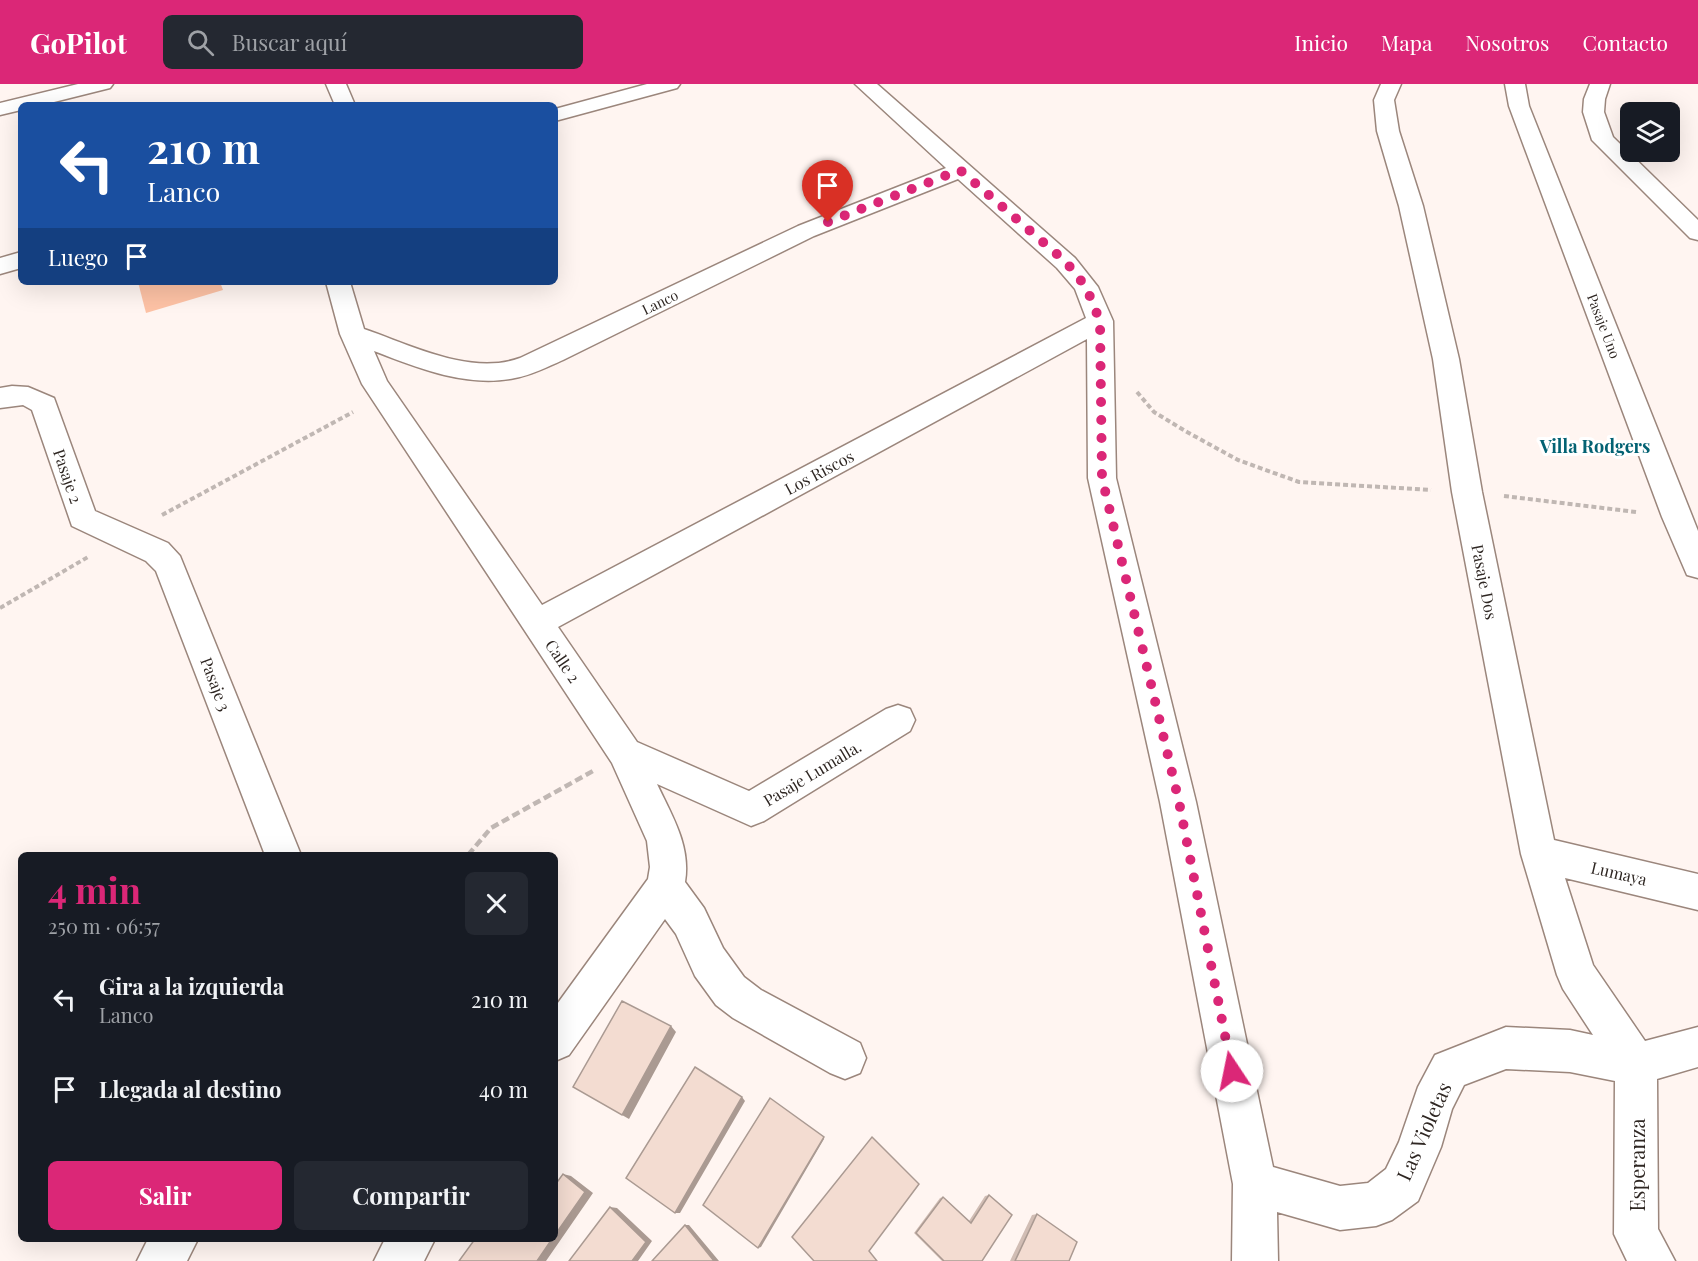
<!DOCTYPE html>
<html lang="es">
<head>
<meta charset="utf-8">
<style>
	:root { --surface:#171b24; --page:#242831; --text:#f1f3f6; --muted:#9ea1a6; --accent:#db2777 }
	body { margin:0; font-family:"Playfair Display",serif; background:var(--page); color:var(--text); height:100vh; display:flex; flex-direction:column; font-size:22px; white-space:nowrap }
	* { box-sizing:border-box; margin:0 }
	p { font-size:20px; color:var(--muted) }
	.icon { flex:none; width:33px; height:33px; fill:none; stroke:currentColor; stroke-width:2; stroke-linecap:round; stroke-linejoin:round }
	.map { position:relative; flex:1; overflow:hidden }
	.side { position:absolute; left:18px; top:768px; width:540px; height:390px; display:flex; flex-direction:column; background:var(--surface); border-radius:9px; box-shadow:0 6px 24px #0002 }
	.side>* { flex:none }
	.hud { position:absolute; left:18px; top:18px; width:540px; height:183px; border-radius:9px; box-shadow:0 6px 24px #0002; background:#1a4fa0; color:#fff; overflow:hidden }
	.controls { position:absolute; left:1620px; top:18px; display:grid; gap:12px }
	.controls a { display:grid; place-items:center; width:60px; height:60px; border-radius:9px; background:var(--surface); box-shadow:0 6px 24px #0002; font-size:30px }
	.pin { position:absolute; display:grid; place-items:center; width:51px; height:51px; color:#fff; margin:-62px -26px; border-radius:50% 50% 50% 0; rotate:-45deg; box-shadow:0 0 6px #0007 }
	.pin .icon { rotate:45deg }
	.me { position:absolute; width:66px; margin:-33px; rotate:349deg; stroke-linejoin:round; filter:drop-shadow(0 0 4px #0008) }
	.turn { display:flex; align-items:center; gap:21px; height:126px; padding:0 30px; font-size:27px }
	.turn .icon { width:78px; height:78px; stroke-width:2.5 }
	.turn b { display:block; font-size:42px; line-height:51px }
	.then { display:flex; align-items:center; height:57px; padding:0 30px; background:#0003; gap:12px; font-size:22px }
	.round { display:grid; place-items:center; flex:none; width:63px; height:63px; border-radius:9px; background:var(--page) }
	.head { display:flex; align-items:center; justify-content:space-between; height:102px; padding:0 30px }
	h1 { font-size:36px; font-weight:700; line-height:45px; color:var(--accent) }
	.primary-button { display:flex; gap:12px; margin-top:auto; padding:12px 30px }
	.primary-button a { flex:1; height:69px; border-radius:9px; background:var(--accent); color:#fff; font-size:24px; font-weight:700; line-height:69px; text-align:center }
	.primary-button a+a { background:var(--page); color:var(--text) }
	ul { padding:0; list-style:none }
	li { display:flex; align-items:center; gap:18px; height:90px; padding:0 30px }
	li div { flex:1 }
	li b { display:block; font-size:22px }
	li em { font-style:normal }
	header { display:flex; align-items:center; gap:36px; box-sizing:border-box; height:84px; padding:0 30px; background:var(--accent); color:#fff }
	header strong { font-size:28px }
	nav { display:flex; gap:33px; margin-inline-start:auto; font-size:21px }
	.search { width:420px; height:54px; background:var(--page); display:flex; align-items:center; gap:15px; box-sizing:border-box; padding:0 21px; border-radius:9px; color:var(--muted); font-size:22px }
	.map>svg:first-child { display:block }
</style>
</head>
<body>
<header>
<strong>GoPilot</strong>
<div class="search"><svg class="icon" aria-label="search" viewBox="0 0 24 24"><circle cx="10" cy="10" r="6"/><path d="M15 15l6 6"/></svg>Buscar aquí</div>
<nav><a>Inicio</a><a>Mapa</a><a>Nosotros</a><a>Contacto</a></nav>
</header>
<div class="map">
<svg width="1698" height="1177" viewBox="0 0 1698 1177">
	<rect width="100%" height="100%" fill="#fff5f1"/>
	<path fill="#fdc2a5" d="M138,198H220L223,206L146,229Z"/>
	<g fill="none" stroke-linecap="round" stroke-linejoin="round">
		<defs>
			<path id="street" d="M78,0H113L110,4L42,21H21V26L0,31V19Z
				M326,0H346L355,21H335Z
				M647,0H680L677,4L555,37V25Z
				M855,0H877L1075,174L1098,203L1113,237L1116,394L1196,718L1273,1083L1340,1102L1368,1099L1386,1085L1399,1058L1418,1003L1435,971L1506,943L1570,946L1593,951L1563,905L1557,891L1521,770L1452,408L1433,275L1399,122L1377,47L1374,16L1381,0H1401L1394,16L1399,47L1423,122L1459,275L1482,408L1554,756L1698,790V826L1565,794L1593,881L1645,957L1698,943V983L1657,995L1658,1145L1675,1177H1627L1614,1150L1615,997L1570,988L1506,985L1464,1001L1452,1025L1441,1063L1418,1117L1392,1136L1376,1142L1340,1146L1277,1128L1278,1177H1232L1233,1100L1160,718L1088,394L1087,255L558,543L637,658L749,707L886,625L898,621L910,625L915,636L910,647L764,737L751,742L657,700C672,732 691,762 685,798L704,824L723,864L744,893L761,906L860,959L866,974L860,989L845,995L830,989L733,934L716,921L695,892L676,850L665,835L569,971L555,977V923L648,795L650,783L647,757L612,679L362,300L340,250L326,198H350L364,245C411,261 470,292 520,274L798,142L946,84ZM958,95L1057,184L1075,205L1086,234L542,521L387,297L374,267C418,284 467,304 515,294C532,291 547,283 563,276L814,152Z
				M1505,0H1525L1529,22L1698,447V494L1687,491L1662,433L1509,22Z
				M1590,0H1610L1605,15L1604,28L1613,53L1698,136V156L1690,154L1592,56L1583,28L1584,15Z
				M21,168V184L0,190V174Z
				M12,302L28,303L54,314L95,427L168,459L180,472L301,771H265L156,487L146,477L72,442L32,326L23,321L0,324V304Z
				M148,1155H198L187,1177H137Z
				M385,1155H435L424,1177H374Z"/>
		</defs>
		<use href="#street" stroke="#9b867c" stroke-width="3"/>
		<path stroke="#c0b7b3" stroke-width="4" stroke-dasharray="5 3" stroke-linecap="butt" d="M1137,308L1154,328L1187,348L1238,376L1299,398L1431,406
			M1504,412L1636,428
			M162,431L353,328
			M0,524L88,473"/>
		<path stroke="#c0b7b3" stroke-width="4.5" stroke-dasharray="8 4" stroke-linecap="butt" d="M468,771L491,744L593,687"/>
		<use href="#street" fill="#fff" fill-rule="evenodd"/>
	</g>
	<path fill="#d1bdb4" d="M989,1111L982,1177H942L914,1149L940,1114L943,1113L969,1137L985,1112Z
		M1037,1130L1069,1177H1010L1032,1131Z"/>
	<path fill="#aa9a92" d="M671,942L676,948L629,1035L622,1031Z
		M742,1013L745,1017L680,1129H675Z
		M824,1053V1055L761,1163L758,1164Z
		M563,1090L571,1092L593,1109L546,1177H537L552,1155H555Z
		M610,1123L617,1124L652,1157L638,1177H632Z
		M685,1141H689L719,1177H714Z"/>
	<path fill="#f3dcd1" stroke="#aa9a92" stroke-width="1.5" d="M622,917L671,942L622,1031L573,1003Z
		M695,983L742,1013L675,1129L626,1094Z
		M770,1014L824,1053L758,1164L703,1121Z
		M872,1053L919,1100L869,1167L877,1177H814L792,1153Z
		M563,1090L585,1108L555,1151V1101Z
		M989,1111L1012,1131L982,1177H944L916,1149L943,1113L971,1139Z
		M610,1123L646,1158L632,1177H569Z
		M1037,1130L1077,1158L1069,1177H1015Z
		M685,1141L714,1177H652Z
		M475,1155H552L537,1177H459Z"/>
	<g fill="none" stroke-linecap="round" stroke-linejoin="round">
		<path stroke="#db2777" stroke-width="10" stroke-dasharray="0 18" d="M828,138L960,86L1066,178L1086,203L1100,237L1102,394L1179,718L1232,987"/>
	</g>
	<g text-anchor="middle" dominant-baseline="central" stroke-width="6" stroke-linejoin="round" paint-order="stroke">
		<g font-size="14" fill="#2f2723" stroke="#fff">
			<text transform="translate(660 218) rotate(-26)">Lanco</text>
			<text transform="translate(1604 242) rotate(69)">Pasaje Uno</text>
		</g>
		<g font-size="16" fill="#2f2723" stroke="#fff">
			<text transform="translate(819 388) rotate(-28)">Los Riscos</text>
			<text transform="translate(68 392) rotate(71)">Pasaje 2</text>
			<text transform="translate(1485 498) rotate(79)">Pasaje Dos</text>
			<text transform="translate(563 577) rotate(56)">Calle 2</text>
			<text transform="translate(216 600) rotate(69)">Pasaje 3</text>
			<text transform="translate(812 689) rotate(-31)">Pasaje Lumalla.</text>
			<text transform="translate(1619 789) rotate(13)">Lumaya</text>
		</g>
		<g font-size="18" font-weight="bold" fill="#036273" stroke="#fff">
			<text x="1595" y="362">Villa Rodgers</text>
		</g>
		<g font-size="20" fill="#2f2723" stroke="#fff">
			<text transform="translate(1423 1047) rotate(-66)">Las Violetas</text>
			<text transform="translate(1636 1081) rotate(-90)">Esperanza</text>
		</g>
	</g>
</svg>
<div class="controls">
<a><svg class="icon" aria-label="layers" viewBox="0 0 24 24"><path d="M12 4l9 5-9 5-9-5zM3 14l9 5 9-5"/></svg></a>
</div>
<div class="pin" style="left:828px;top:138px;background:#d93025"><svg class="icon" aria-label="arrive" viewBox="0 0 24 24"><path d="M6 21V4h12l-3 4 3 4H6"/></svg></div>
<svg class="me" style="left:1232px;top:987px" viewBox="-20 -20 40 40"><circle r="19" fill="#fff"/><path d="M0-13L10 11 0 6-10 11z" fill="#db2777"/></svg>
<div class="hud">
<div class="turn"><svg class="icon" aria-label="left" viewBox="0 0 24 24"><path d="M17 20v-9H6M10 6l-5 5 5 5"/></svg><div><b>210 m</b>Lanco</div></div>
<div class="then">Luego<svg class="icon" aria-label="arrive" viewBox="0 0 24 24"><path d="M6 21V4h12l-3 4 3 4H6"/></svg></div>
</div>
<section class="side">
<div class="head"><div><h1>4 min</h1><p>250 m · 06:57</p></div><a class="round"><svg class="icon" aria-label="close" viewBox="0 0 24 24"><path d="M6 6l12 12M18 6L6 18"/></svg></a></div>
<ul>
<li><svg class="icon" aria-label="left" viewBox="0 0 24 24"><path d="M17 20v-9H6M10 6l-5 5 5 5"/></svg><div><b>Gira a la izquierda</b><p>Lanco</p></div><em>210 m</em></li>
<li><svg class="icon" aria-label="arrive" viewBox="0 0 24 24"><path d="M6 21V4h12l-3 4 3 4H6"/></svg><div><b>Llegada al destino</b></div><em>40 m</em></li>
</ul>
<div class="primary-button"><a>Salir</a><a>Compartir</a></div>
</section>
</div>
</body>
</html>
